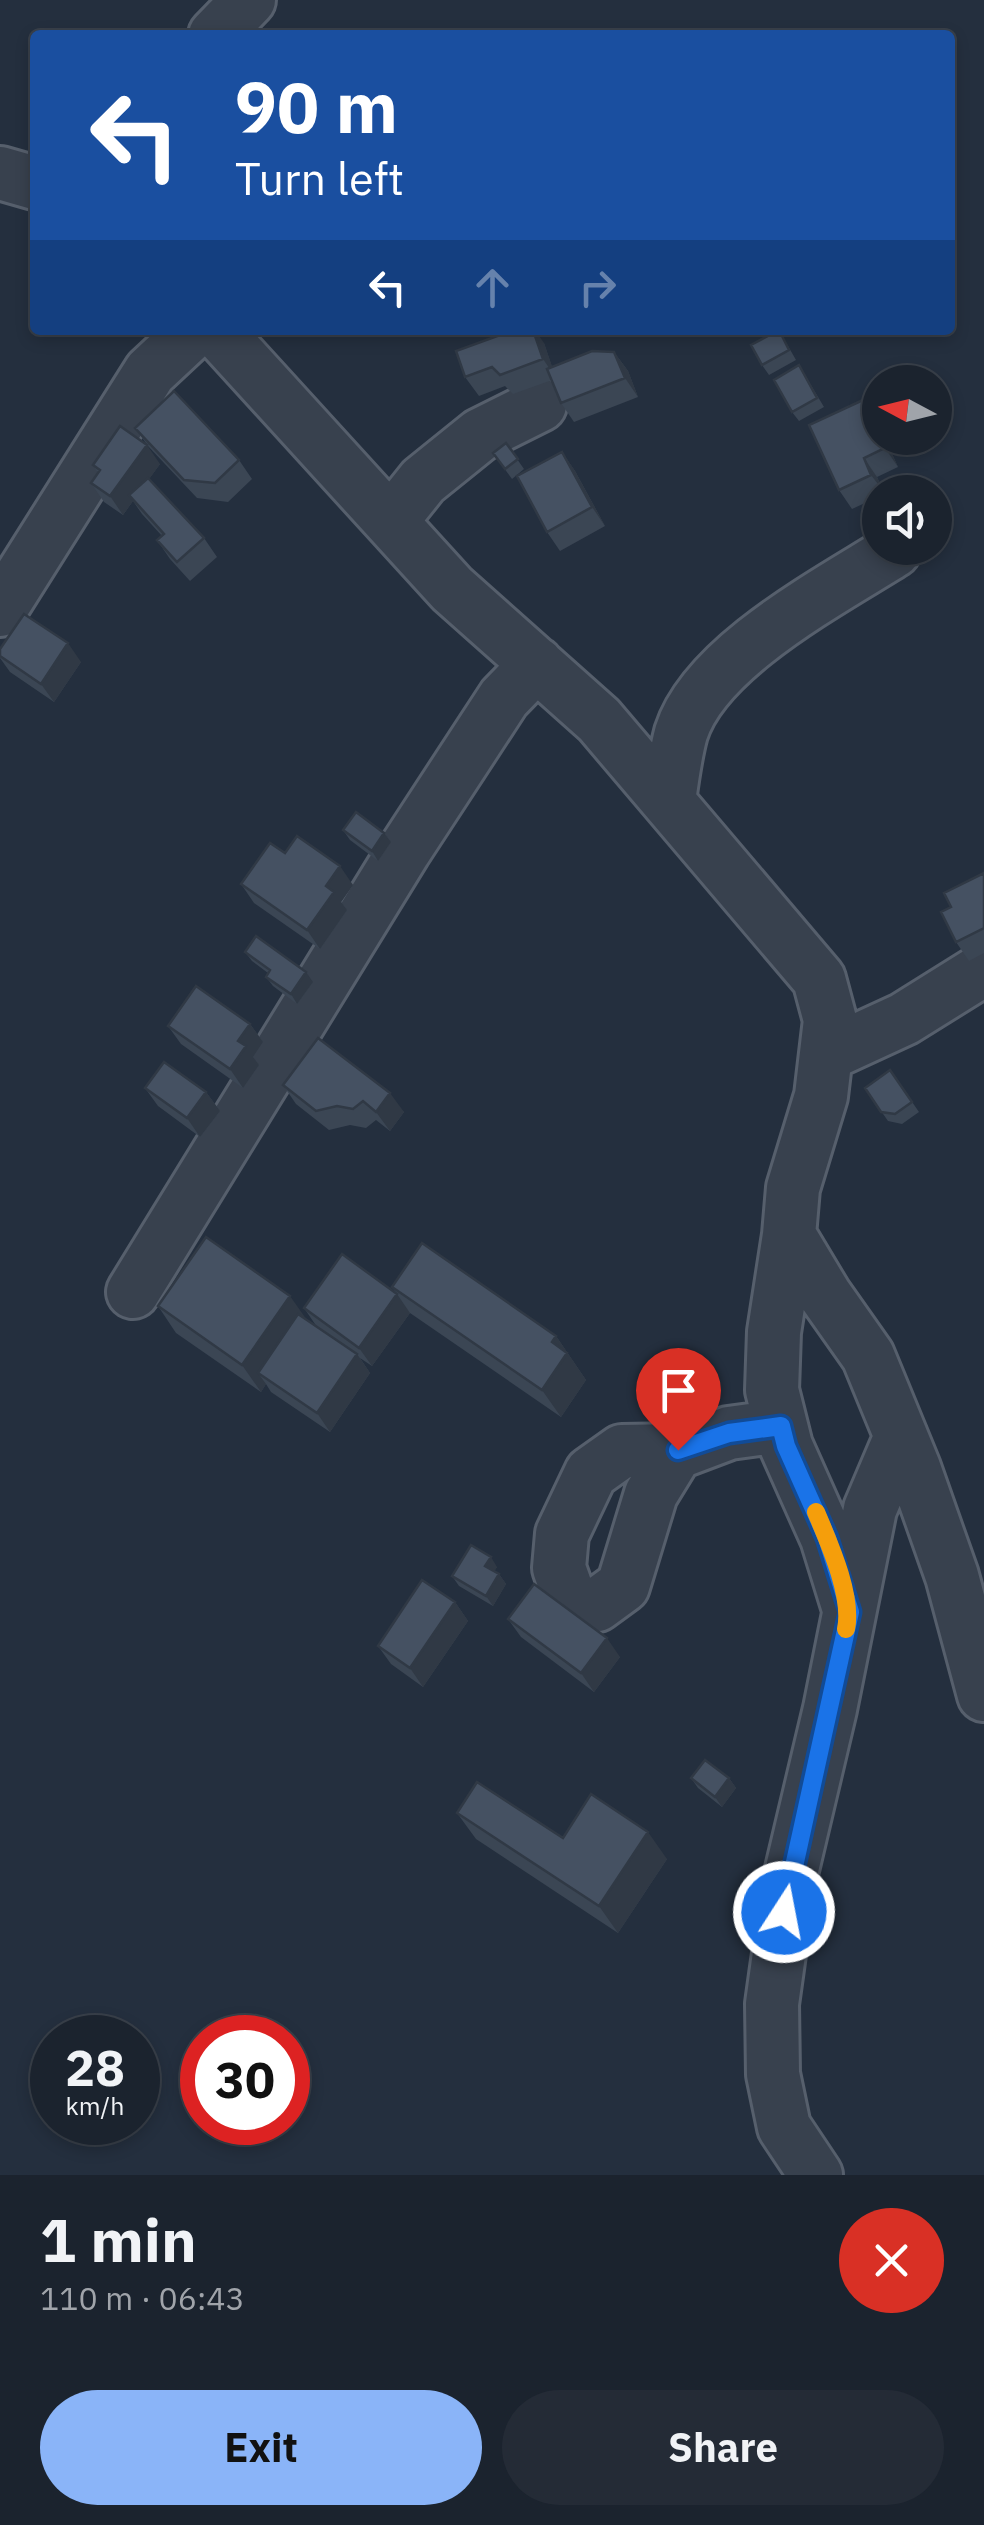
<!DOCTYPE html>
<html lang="en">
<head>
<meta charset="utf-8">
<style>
	:root { --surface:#1b232e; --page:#242b36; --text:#f1f3f6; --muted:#a0a4aa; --line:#39404a; --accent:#8ab4f8 }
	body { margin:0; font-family:"IBM Plex Sans",sans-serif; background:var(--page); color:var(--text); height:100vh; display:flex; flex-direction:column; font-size:38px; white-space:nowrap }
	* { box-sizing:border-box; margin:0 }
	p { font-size:32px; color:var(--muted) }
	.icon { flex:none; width:55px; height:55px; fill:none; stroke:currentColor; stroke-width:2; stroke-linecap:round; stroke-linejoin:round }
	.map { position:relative; height:2175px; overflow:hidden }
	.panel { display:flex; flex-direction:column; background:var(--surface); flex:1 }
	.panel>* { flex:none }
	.guide { position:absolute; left:30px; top:30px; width:925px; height:305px; border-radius:10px; box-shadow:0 5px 15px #0003,0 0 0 2px var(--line); background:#1a4fa0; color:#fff; overflow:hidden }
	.needle { width:65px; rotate:277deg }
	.buttons { position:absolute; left:862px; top:365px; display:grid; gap:20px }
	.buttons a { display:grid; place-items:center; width:90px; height:90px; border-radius:50%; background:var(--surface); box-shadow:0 5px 15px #0003,0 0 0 2px var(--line); font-size:50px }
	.speed { position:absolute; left:30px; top:2015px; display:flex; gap:20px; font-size:50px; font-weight:700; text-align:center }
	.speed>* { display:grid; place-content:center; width:130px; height:130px; border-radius:50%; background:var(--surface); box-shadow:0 5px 15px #0003,0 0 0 2px var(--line); line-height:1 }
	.speed small { font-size:25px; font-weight:400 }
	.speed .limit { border:15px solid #d22; background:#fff; color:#111 }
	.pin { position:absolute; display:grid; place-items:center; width:85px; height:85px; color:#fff; margin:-102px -42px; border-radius:50% 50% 50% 0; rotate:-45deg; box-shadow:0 0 10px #0007 }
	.pin .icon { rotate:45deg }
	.me { position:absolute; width:110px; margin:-55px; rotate:11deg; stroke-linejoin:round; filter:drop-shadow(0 0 8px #0008) }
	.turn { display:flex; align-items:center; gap:35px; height:210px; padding:0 40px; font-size:45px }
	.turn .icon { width:130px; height:130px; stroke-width:2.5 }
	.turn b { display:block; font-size:70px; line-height:85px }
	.lanes { display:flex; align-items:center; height:95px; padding:0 40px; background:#0003; justify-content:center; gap:50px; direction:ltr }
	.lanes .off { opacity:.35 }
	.round { display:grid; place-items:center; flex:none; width:105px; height:105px; border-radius:52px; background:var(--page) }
	.overview { display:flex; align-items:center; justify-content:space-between; height:170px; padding:0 40px }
	h1 { font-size:60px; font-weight:700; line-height:75px }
	.button { display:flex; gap:20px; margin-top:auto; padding:20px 40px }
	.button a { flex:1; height:115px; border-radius:60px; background:var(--accent); color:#111; font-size:40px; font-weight:700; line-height:115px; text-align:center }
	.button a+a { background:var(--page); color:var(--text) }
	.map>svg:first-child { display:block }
</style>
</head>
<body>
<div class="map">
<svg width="984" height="2175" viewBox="0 0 984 2175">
	<rect width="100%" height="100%" fill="#242f3e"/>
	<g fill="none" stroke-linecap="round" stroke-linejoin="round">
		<defs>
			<path id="minor" d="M215,35L249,0
				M0,173L35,183
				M216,330L452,589L599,720L819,979L830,1020L821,1096L793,1188L789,1235L825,1295L868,1356L914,1468L952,1576L984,1695
				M391,521L423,481L480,435L540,405
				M0,610L150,372L195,330
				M669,801C672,779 675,755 681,733C705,657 829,592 894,551
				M826,1055L904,1019L984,969
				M789,1235L774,1332L772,1390L786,1446L827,1538L848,1606
				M133,1292L404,851L504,698L537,664
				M678,1450L651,1494L623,1586L597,1605L571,1602L559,1568L562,1534L591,1473L622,1451L678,1450H684L729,1433L781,1426
				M816,2175L784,2127L773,2074L772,2004L789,1882L830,1709L870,1509L901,1436"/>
		</defs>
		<use href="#minor" stroke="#565f6c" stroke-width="58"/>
		<use href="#minor" stroke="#38414e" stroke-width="52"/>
	</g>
	<path fill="#3b4654" d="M779,330L796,360L769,375L762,365Z
		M544,343L552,367L614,352L628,371L638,397L574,422L561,403L552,380L513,394L505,386L479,396L465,377Z
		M799,365L824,407L799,421L792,412Z
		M877,419L880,438H885L898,467L877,477L884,492H880V496L852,509L839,490Z
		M135,428L239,460L252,479L228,502L197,498L148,446Z
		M506,443L524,469L512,479L493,453Z
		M562,452L575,471L605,526L560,551L547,532Z
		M160,464L149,479L204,538L217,557L190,581L170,559L157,540L162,536L142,514L133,501L123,515L104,502L91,483L98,473L93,465Z
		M0,649L81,662L54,702L10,672L0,658Z
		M343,830L384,833L391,842L378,861L350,840Z
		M285,853L353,885L341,902L347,910L320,949L254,903L241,884Z
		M984,873V953L969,961L956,942L951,907Z
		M245,952L313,982L297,1004L273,986L266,977L268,973L252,961Z
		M250,1024L263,1042L253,1057L259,1065L243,1088L181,1044L168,1026Z
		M318,1038L404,1112L390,1131L376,1120L366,1128L350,1125L329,1130L296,1104L283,1085Z
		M890,1070L919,1112L902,1124L888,1121L865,1088Z
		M145,1088L206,1092L220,1111L200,1137L158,1106Z
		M392,1287L556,1336L586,1380L561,1417L410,1313L372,1366L360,1358L370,1373L330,1432L271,1392L266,1384L261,1392L176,1333L158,1306L307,1320L317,1327L304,1308L396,1293Z
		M497,1567L494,1571L499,1574L506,1584L493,1606L459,1586L452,1576Z
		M455,1602L468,1621L423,1687L391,1664L378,1646Z
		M508,1619L620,1657L594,1692L521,1637Z
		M691,1778H729L736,1788L722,1807L698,1788Z
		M457,1813L563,1838L667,1859L618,1933L476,1839Z"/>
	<path fill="#303945" d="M533,330H535L544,343L556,378L543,359Z
		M614,352L628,371L638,397L625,378Z
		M863,400L877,419L880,427V437Z
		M880,438H885L898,467L885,448Z
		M147,445L160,464L134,500L129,495L133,501L123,515L110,496Z
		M562,452L575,471L605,526L592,507Z
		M864,458L877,477L884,492L871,475Z
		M68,643L81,662L54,702L41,684Z
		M384,833L391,842L378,861L372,851Z
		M340,866L353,885L341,902L347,910L320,949L307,930L326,886Z
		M306,972L313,982L297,1004L291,994Z
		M250,1024L263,1042L253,1057L259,1065L243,1088L230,1069L238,1041Z
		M206,1092L220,1111L200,1137L187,1118Z
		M390,1093L404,1112L390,1131L376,1112Z
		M397,1294L410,1313L372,1366L359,1348Z
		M290,1296L309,1323L258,1373L266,1384L261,1392L242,1365Z
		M556,1336L586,1380L561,1417L542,1390L552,1342Z
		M357,1354L370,1373L330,1432L317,1413Z
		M491,1557L497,1567L492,1575L485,1566Z
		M499,1574L506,1584L493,1606L486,1596Z
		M455,1602L468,1621L423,1687L410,1668Z
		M607,1638L620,1657L594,1692L581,1673Z
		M729,1778L736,1788L722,1807L715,1797Z
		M648,1832L667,1859L618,1933L599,1906Z"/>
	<path fill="#455162" stroke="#303945" stroke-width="2.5" d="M514,330H533L543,359L500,375L492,367L465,377L456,351Z
		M779,330L789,350L762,365L751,345Z
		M592,351L614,352L625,378L561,403L547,369Z
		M799,365L817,398L792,412L774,380Z
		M174,391L239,460L215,483L184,480L135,428Z
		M863,400L885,448L864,458L871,475L839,490L809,425Z
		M120,426L147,445L110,496L91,483L100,470L93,465Z
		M506,443L518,459L505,469L493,453Z
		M562,452L592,507L547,532L517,476Z
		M148,478L204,538L177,562L157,540L164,534L129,495Z
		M24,614L68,643L41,684L0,656V649Z
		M356,812L384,833L372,851L343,830Z
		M297,836L340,866L326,886L334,892L307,930L241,884L270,843L285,853Z
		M984,873V928L956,942L941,912L951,907L944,893Z
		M256,936L306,972L291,994L266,977L270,970L245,952Z
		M196,986L250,1024L238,1041L246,1046L230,1069L168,1026Z
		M318,1038L390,1093L376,1112L363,1101L353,1109L337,1106L316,1111L283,1085Z
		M164,1062L206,1092L187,1118L145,1088Z
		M890,1070L912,1102L895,1114L881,1112L865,1088Z
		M206,1237L290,1296L242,1365L158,1306Z
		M422,1243L556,1336L552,1342L567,1353L542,1390L392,1287Z
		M342,1254L397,1294L359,1348L304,1308Z
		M298,1314L357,1354L317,1413L258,1373Z
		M471,1545L491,1557L485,1566L499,1574L486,1596L452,1576Z
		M422,1580L455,1602L410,1668L378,1646Z
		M534,1584L607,1638L581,1673L508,1619Z
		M705,1760L729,1778L715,1797L691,1778Z
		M477,1782L563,1838L591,1794L648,1832L599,1906L457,1813Z"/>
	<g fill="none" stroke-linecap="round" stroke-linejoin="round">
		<defs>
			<path id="route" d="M678,1450L729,1433L781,1426L786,1446L827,1538L850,1612L784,1912"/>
		</defs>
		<use href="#route" stroke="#114b97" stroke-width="25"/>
		<use href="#route" stroke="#1a73e8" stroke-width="18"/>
		<path stroke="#f59e0b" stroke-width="18" d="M816,1512C829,1543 853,1596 846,1629"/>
	</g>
</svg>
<div class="buttons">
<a><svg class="needle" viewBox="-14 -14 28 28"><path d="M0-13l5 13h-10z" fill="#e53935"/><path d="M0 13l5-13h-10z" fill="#a0a4aa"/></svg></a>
<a><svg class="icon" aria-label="sound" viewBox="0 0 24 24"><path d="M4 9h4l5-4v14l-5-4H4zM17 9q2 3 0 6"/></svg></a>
</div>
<div class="speed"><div>28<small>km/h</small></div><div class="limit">30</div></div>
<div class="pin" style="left:678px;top:1450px;background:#d93025"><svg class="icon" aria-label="arrive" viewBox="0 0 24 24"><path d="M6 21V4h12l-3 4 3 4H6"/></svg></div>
<svg class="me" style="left:784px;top:1912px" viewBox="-20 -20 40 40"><circle r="17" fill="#1a73e8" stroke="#fff" stroke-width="3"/><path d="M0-11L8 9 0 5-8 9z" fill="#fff"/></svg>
<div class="guide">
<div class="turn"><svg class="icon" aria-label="left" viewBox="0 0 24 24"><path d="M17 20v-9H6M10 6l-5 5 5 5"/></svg><div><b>90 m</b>Turn left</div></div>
<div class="lanes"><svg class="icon" aria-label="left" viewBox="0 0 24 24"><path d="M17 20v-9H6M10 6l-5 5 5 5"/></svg><svg class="icon off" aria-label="ahead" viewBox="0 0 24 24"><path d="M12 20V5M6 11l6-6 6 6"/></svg><svg class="icon off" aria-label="right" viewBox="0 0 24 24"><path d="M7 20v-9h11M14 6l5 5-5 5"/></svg></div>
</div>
</div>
<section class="panel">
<div class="overview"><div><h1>1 min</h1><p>110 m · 06:43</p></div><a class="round" style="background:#d93025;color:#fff"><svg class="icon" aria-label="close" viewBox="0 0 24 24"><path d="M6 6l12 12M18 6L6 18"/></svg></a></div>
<div class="button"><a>Exit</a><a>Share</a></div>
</section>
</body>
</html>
